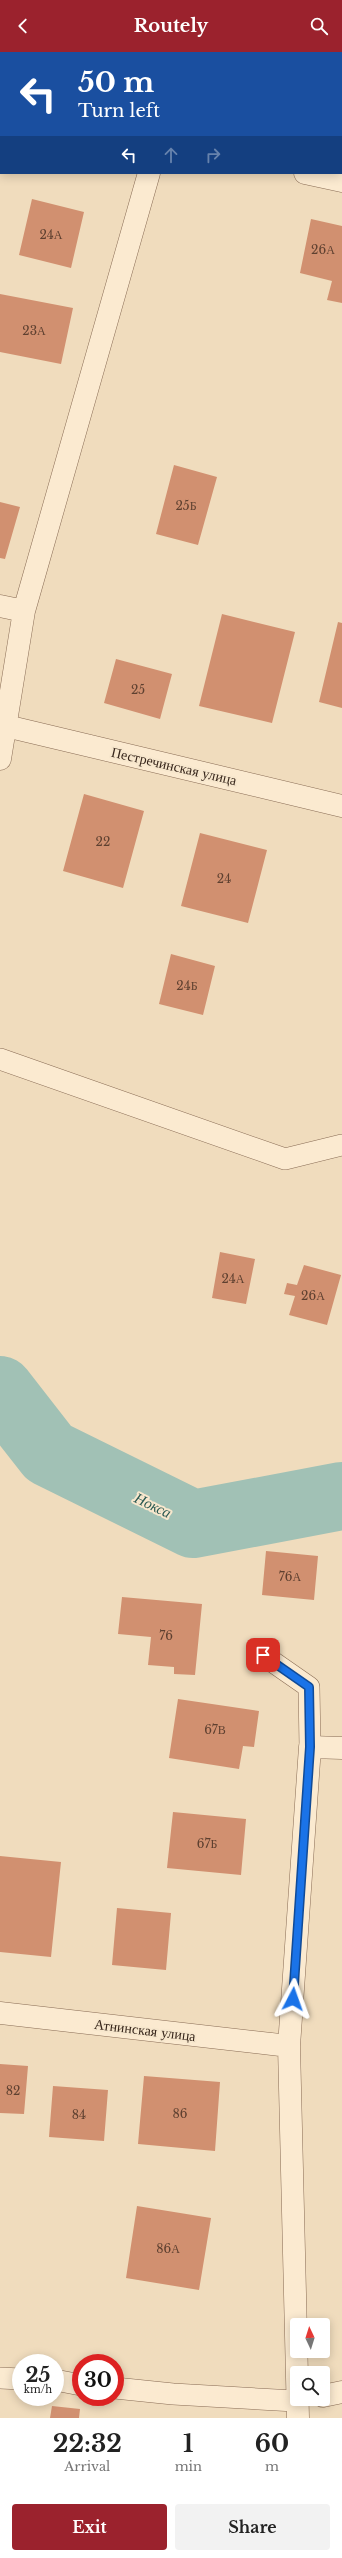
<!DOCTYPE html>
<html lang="en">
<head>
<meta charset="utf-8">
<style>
	:root { --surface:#fff; --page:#f2f2f2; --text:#222; --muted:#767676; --accent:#9b222d }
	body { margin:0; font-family:"Libre Baskerville",serif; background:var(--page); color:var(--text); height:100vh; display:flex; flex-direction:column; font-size:15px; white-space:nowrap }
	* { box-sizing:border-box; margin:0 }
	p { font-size:13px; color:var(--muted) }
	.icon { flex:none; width:22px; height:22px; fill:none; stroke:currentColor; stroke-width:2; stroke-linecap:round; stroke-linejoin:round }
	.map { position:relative; height:2366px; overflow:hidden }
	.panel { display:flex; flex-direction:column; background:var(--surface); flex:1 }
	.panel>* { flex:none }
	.top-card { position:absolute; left:0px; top:0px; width:342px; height:122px; box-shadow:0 2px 10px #0003; background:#1a4fa0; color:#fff; overflow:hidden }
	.needle { width:26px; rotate:356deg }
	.tools { position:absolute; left:290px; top:2266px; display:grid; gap:8px }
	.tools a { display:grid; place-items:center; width:40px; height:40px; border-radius:4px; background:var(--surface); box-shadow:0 2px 10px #0003; font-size:20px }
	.speed { position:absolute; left:12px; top:2302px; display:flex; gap:8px; font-size:20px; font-weight:700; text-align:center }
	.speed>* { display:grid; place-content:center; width:52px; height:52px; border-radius:50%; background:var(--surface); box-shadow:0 2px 10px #0003; line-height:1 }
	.speed small { font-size:10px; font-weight:400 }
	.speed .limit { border:6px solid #d22; background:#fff; color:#111 }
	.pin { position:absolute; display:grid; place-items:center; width:34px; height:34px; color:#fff; margin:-17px; border-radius:8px; box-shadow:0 2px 6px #0006 }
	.me { position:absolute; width:44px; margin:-22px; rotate:4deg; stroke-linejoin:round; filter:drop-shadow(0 0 3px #0008) }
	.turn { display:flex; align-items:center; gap:14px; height:84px; padding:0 12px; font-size:18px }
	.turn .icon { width:52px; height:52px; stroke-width:2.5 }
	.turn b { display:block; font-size:28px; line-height:34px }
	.lanes { display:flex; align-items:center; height:38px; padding:0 12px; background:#0003; justify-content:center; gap:20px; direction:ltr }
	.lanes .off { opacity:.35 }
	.eta { display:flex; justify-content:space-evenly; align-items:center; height:68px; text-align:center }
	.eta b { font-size:24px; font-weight:700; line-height:28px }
	.primary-button { display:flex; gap:8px; margin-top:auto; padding:8px 12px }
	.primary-button a { flex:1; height:46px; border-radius:4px; background:var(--accent); color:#fff; font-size:16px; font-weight:700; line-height:46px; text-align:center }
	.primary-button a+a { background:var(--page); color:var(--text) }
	header { display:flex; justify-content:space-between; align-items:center; height:52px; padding:0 12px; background:var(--accent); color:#fff; font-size:18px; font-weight:700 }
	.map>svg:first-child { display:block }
</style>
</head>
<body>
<header><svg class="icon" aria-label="back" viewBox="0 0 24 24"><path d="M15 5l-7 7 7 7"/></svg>Routely<svg class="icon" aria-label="search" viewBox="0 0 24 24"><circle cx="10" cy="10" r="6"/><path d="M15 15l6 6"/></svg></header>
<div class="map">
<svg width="342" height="2366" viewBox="0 0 342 2366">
	<rect width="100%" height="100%" fill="#f0dcbd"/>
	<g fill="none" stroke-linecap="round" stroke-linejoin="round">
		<path stroke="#a1c1b5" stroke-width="68" d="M0,1338L49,1401L193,1472L342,1444"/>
	</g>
	<path fill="#d19070" d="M32,147L84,160L71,216L19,203Z
		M311,167L342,174V251L327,248L332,229L300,221Z
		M0,242L73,256L61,312L0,300Z
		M174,413L217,425L198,493L156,482Z
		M0,450L20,455L5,507L0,506Z
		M222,562L295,580L272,671L199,654Z
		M338,570L342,571V656L319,650Z
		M116,607L172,622L160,667L104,651Z
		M84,742L144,759L123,836L63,819Z
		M200,781L267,798L248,871L181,854Z
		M171,902L215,914L203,963L159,952Z
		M220,1200L255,1207L246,1252L212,1246Z
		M304,1213L341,1223L327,1273L289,1263L295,1244L284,1242L287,1231L297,1233Z
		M266,1499L318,1504L314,1548L262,1543Z
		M122,1545L202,1552L195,1623L174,1622V1615L148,1613L151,1585L118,1582Z
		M178,1647L259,1659L254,1695L243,1694L239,1717L169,1706Z
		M173,1760L246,1767L241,1823L167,1816Z
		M0,1804L61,1810L51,1905L0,1900Z
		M117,1856L171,1861L166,1918L112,1913Z
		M0,2012L28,2014L24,2062L0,2061Z
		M144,2024L220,2030L215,2099L138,2092Z
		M53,2034L108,2038L104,2089L49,2085Z
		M137,2154L211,2166L199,2238L126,2226Z
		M52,2354L80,2357L79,2366H50Z"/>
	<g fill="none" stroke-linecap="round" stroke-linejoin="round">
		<defs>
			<path id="lane" d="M0,1007L285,1107L342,1093
				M263,1603L309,1635L310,1695
				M0,2326L21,2327
				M55,2328L81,2333
				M115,2336L173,2342L295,2349"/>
			<path id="street" d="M178,1V0
				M305,121L342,129
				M0,554L24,559
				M6,674L342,754
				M0,707L24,559L149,121
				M0,1961L289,1994
				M323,2344L342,2340
				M298,2366L289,1994L310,1695L342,1696"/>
		</defs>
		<use href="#lane" stroke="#896c55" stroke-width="22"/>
		<use href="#street" stroke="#896c55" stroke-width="23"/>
		<use href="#lane" stroke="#fbead0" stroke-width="21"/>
		<use href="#street" stroke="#fbead0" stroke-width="22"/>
	</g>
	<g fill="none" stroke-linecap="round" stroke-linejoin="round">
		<defs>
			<path id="route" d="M263,1603L309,1635L310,1695L293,1947"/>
		</defs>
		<use href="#route" stroke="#114b97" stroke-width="10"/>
		<use href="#route" stroke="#1a73e8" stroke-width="7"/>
	</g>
	<g text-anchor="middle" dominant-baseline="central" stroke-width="4" stroke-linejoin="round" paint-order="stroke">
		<g font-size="12" fill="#5e4030">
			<text x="51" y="182">24А</text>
			<text x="323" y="197">26А</text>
			<text x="34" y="278">23А</text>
			<text x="186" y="453">25Б</text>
			<text x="138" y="637">25</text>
			<text x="103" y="789">22</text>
			<text x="224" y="826">24</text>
			<text x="187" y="933">24Б</text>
			<text x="233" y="1226">24А</text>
			<text x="313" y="1243">26А</text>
			<text x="290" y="1524">76А</text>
			<text x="166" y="1583">76</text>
			<text x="215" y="1677">67В</text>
			<text x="207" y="1791">67Б</text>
			<text x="13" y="2038">82</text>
			<text x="180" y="2061">86</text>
			<text x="79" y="2062">84</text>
			<text x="168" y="2196">86А</text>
		</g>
		<g font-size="14" fill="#37261b" stroke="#f7e7cd">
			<text transform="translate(174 714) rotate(13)">Пестречинская улица</text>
			<text transform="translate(145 1978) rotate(7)">Атнинская улица</text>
		</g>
		<g font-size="15" font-style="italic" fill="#295851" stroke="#f7e7cd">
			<text transform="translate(153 1453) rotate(26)">Нокса</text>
		</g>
	</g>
</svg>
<div class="tools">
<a><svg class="needle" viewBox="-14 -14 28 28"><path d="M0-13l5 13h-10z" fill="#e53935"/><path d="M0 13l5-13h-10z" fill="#767676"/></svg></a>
<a><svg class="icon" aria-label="search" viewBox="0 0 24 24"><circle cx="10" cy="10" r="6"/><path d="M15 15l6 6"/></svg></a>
</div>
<div class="speed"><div>25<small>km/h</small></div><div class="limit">30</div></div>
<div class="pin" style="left:263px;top:1603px;background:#d93025"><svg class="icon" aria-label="arrive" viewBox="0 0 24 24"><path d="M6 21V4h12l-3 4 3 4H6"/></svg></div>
<svg class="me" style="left:293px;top:1947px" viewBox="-20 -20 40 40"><path d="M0-17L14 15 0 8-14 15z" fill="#1a73e8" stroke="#fff" stroke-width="4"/></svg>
<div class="top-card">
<div class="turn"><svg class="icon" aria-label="left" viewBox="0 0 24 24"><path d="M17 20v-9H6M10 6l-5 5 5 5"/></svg><div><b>50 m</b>Turn left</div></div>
<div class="lanes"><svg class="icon" aria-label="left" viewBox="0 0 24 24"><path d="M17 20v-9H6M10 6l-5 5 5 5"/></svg><svg class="icon off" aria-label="ahead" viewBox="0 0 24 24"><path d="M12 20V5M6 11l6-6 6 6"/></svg><svg class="icon off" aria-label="right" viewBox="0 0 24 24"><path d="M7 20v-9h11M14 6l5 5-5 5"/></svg></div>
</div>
</div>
<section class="panel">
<div class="eta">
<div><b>22:32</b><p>Arrival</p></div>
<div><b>1</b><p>min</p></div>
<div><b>60</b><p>m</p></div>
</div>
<div class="primary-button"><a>Exit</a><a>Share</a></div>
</section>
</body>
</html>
